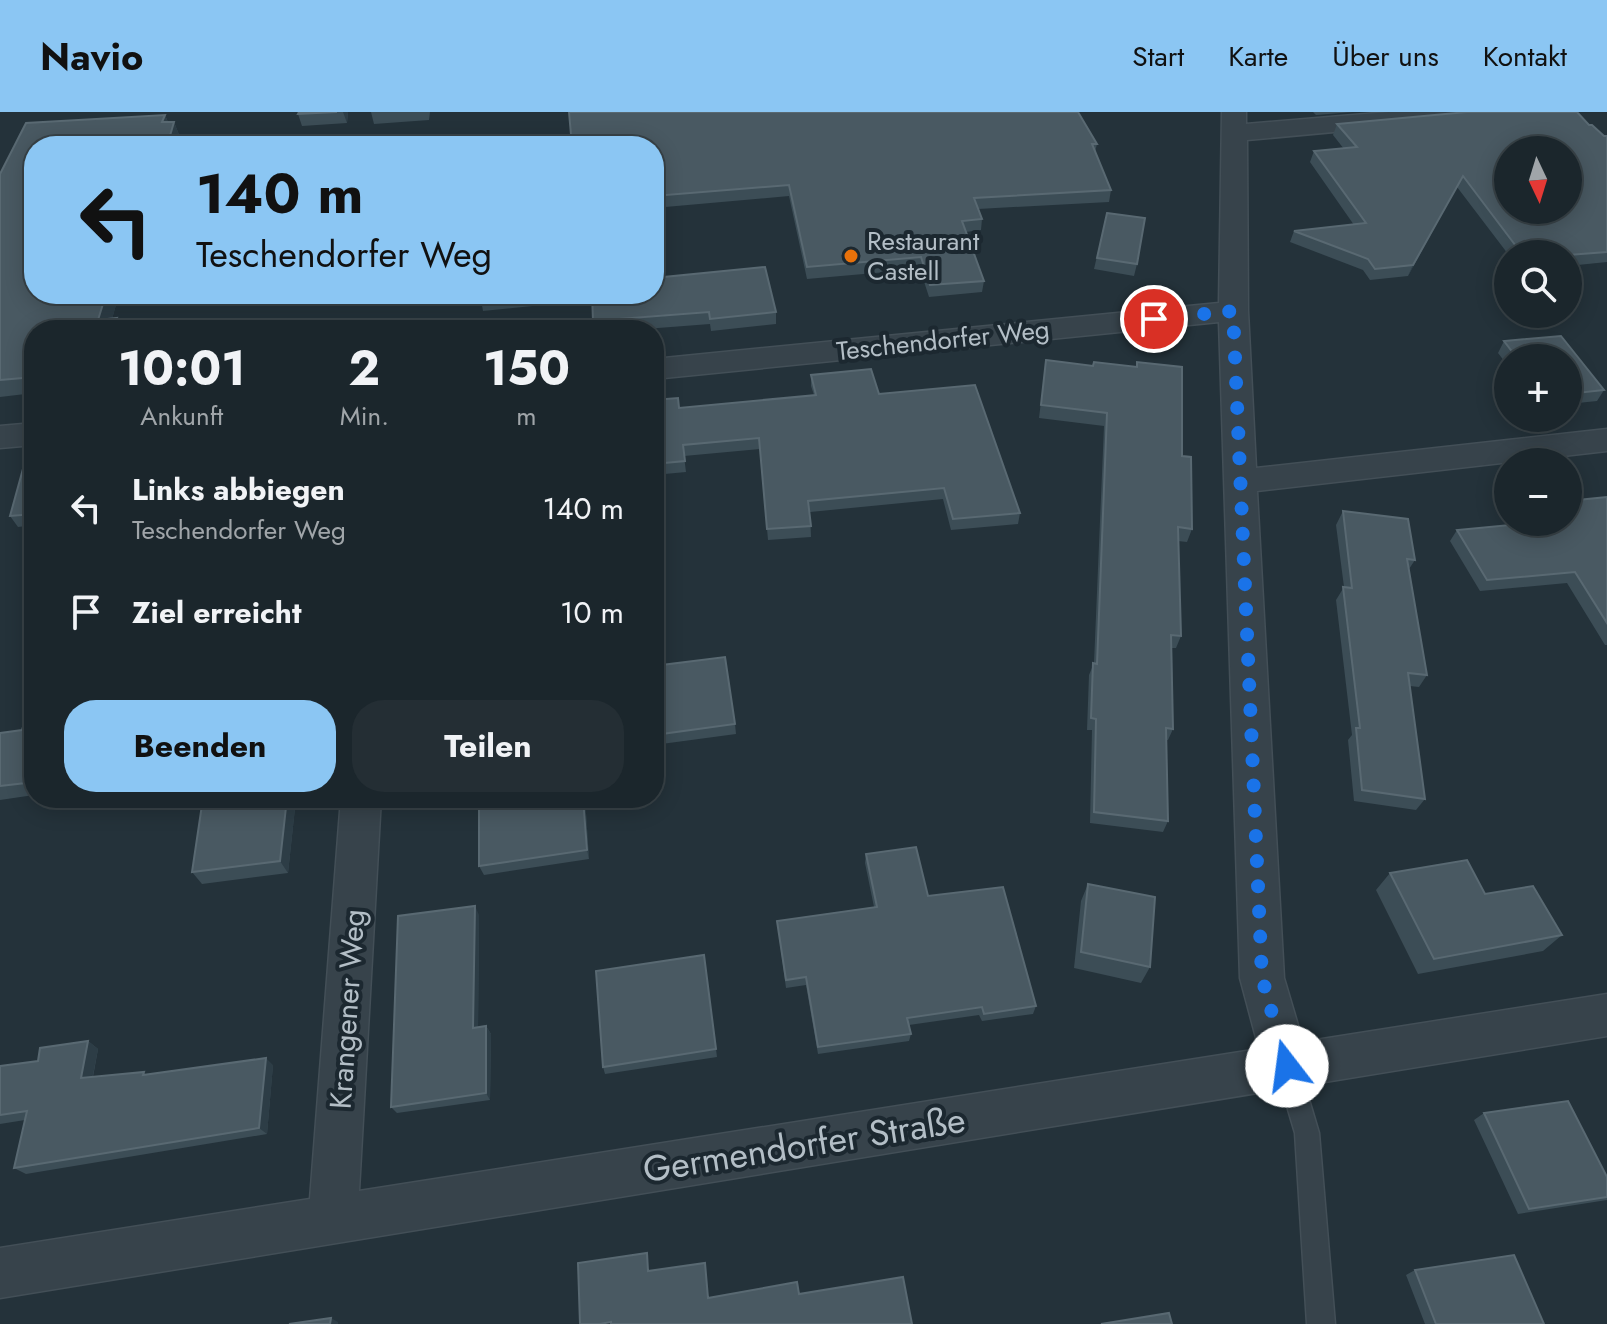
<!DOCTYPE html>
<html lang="de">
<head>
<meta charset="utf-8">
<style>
	:root { --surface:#1b262c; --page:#242e34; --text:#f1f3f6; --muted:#a0a5a9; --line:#394348; --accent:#8bc6f3 }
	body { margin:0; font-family:Jost,sans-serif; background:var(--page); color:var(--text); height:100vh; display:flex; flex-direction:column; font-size:30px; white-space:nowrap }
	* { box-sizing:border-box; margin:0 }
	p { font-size:26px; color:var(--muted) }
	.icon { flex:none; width:44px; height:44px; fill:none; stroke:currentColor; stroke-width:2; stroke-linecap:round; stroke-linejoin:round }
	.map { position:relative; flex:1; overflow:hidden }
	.panel { position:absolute; left:24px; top:208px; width:640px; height:488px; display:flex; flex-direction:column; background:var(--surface); border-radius:32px; box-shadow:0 4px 20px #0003,0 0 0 2px var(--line) }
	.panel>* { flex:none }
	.guide { position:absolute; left:24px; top:24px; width:640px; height:168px; border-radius:32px; box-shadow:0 4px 20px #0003,0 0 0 2px var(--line); background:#8bc6f3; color:#111; overflow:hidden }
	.needle { width:52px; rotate:176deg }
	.buttons { position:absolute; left:1494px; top:24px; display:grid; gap:16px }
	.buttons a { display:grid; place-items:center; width:88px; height:88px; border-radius:50%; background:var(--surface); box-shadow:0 4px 20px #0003,0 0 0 2px var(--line); font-size:40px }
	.pin { position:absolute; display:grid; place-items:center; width:68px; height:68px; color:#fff; margin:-34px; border:4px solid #fff; border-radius:50%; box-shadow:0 2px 8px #0007 }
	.me { position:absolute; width:88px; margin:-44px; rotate:345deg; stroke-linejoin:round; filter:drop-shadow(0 0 6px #0008) }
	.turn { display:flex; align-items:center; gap:28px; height:168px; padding:0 40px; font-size:36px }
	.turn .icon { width:104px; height:104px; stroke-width:2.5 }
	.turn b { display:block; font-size:56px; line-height:68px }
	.eta { display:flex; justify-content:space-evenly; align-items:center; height:136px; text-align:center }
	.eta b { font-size:48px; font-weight:700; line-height:56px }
	.cta { display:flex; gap:16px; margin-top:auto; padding:16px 40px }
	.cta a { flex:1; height:92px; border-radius:32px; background:var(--accent); color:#111; font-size:32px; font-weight:700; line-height:92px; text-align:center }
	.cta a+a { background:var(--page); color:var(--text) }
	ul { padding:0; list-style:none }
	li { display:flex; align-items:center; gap:24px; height:104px; padding:0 40px }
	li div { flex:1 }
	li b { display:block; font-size:30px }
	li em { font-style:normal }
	header { display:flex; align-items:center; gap:48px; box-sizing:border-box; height:112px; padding:0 40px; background:var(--accent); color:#111 }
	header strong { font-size:38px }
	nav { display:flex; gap:44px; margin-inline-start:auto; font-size:28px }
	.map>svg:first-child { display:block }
</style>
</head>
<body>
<header>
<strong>Navio</strong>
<nav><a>Start</a><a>Karte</a><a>Über uns</a><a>Kontakt</a></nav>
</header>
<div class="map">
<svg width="1607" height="1212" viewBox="0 0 1607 1212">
	<rect width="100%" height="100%" fill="#24323a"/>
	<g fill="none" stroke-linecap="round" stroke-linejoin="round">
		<defs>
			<path id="service" d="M1287,942L1295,946L1299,954L1319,1021L1335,1212H1307L1295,1021L1275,954L1279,946Z"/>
			<path id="minor" d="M1222,0H1246V12L1389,0H1486L1483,5L1474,7L1247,28L1248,199L1256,356L1607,317V339L1257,379L1284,866L1303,930L1607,882V924L0,1186V1136L310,1087L341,686H381L359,1079L1259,937L1240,866L1219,210L654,267V247L1219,191Z
				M34,311V333L0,336V314Z"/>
		</defs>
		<use href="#service" stroke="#434f57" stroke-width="3"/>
		<use href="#minor" stroke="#434f57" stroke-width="3"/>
		<use href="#service" fill="#37434b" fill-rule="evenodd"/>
		<use href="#minor" fill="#37434b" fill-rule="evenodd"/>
	</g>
	<path fill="#3c4d56" d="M299,0H348L347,11L302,14L298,2Z
		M371,0H430L429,8L374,12Z
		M1313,0H1353L1316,3Z
		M165,3L168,10H174L180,25L34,182H119L112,207L117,206L119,211L151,208L153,213L213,218H34V281L0,285V62Z
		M1337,12L1589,13L1604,24H1607V150L1568,154V142H1508L1457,75L1408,164L1370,168L1363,158L1290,130L1294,119L1354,113L1310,50L1314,39L1344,37L1333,23Z
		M1097,32L1095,40L1111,78L1109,90L978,97L982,107L981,118L966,120L984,169L982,180L929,185L920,157L807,167L789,84L654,96V34Z
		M1107,101L1137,152L1134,164L1094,157Z
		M480,182H654L776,200V212L711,219L710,212L632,218H595L592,188L483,199Z
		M1561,224L1604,278L1597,289L1568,292V246H1508V254L1498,241L1504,229Z
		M1046,248L1093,254L1136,255L1137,250L1182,344L1192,417L1187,430L1178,429L1181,524L1176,536H1172L1173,617L1168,628H1166L1168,709L1163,720L1090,711L1092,618H1087L1089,563L1094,551L1104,314L1039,306Z
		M811,263L879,282L1020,401L1018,412L951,418L943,387L810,400L811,425L768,428L760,337L684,344L686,360L654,363V288L679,296L814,283L811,274Z
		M34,345V413L18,415L10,404Z
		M1607,385V533H1605L1567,471L1480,479L1450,429L1457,418L1568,410Z
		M1343,399L1415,448L1409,457L1427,563L1419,575L1410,574L1425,687L1416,698L1354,689L1348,628L1352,623L1336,488L1344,475L1336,413Z
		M654,554L735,612L736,622L654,633Z
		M34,580V683L0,688V621L22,618Z
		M479,686H585L589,747L484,763L479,754Z
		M295,696L288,761L202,772L192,760Z
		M866,742L928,784L1036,894L1033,902L982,909L979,903L909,913L911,922L909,929L818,942L806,873L786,876L777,809L874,795L865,751Z
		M1390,761L1485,782L1562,823L1543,839L1418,862L1376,778Z
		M1088,772L1150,855L1141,871L1074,856L1081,789Z
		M479,803L478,916L486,914L491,922L490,988L397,1001L391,995Z
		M704,843L717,945L605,962L603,955Z
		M88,929L98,937L93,965L147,963L273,953L267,1022L26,1062L14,1056L25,1008L0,1012V954L38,949Z
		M1484,1001L1607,1065V1088L1518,1102L1474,1008Z
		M1415,1158L1544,1212H1425L1406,1163Z"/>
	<path fill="#2d3d46" d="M343,0H348L347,11Z
		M165,3L171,18L174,10L180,25L178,34H167L162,10Z
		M1463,64L1457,75L1408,164L1413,153Z
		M106,182H119L109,218L98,208Z
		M209,208L213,218H207Z
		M287,686H288L295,696L288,761L280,749Z
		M583,686H585L589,747L587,738Z
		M475,794L479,803L478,924L473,916Z
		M486,914L491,922L490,988L486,981Z
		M88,929L98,937L91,973L81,966Z
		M266,946L273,953L267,1022L259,1016Z
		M331,1206L338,1210V1212H330Z"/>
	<path fill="#495962" stroke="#596972" stroke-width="2" fill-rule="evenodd" d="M299,0H337L298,2Z
		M569,0H1078L1097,32H1092L1111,78L974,86L982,107L962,109L984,169L930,173L921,145L807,155L789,73L654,84V34H572Z
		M1467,0H1577L1589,13H1592L1604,24H1607V140L1568,143L1522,142L1463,64L1413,153L1375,157L1368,147L1294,119L1366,111L1314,39L1357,35L1337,12ZM1508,38H1568V98H1508Z
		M165,3L162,10H174L167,34H34V182H106L98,208L117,206L115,212L151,208L150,213L209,208L207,218H34V265L0,268V62L26,11Z
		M1107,101L1145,106L1137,152L1097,146Z
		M765,155L776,200L710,207L709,200L593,209L592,182H654V166Z
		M480,182H534L480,187Z
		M1561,224L1604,278L1568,282V246H1517L1504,229Z
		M1046,248L1093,254L1094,250L1137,255V250L1182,255V344L1191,345L1192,417L1178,415L1181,524L1171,523L1173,617L1166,616L1168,709L1094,700L1096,607L1091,606L1093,551L1097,552L1107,301L1041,293Z
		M871,257L879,282L975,273L1020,401L953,407L944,376L808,389L811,414L767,417L759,326L683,333L685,349L654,352V288L678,286L679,296L816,283L811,263Z
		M34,345V402L10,404L26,346Z
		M1607,385V511L1575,460L1487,468L1457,418L1542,410H1568V389Z
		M1343,399L1408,407L1415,448L1407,447L1427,563L1408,561L1425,687L1362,678L1356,616H1360L1343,475L1352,476Z
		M725,545L735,612L654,623V554Z
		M34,580V670L0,674V621L22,618Z
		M203,686H287L280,749L192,760Z
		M479,686H583L587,738L479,754Z
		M916,735L928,784L1003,775L1036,894L984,902L982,895L907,906L911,922L818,935L806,865L786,868L777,809L877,795L866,742Z
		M1467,748L1485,782L1533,774L1562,823L1434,847L1390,761Z
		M1088,772L1155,785L1150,855L1081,840Z
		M475,794L473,916L486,914V981L391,995L398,804Z
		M704,843L716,937L603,955L596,859Z
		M88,929L81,966L144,960L143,963L266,946L259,1016L14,1056L27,999L0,1003V954L38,949L40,936Z
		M1568,989L1607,1065V1085L1529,1097L1484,1001Z
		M647,1141L648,1159L705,1151L708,1186L797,1170L799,1182L903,1165L912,1212H611V1210L600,1212H580L578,1151Z
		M1514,1143L1544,1212H1436L1415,1158Z
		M1169,1201L1172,1212H1101Z
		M331,1206L330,1212H289Z"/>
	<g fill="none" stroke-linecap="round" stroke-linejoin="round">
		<path stroke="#1a73e8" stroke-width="14" stroke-dasharray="0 25.2" d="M1154,207L1233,199L1262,866L1287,954"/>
	</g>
	<circle fill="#e8710a" stroke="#1c2830" stroke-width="3" cx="851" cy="144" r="8"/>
	<g text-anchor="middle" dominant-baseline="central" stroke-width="8" stroke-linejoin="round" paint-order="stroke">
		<g font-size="26" fill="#b3bec6" stroke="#1c2830" text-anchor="start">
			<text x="867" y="129">Restaurant<tspan x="867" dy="30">Castell</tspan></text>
		</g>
		<g font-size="26" fill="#b3bec6" stroke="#1c2830">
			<text transform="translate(943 228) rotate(-6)">Teschendorfer Weg</text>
		</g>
		<g font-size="30" fill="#b3bec6" stroke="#1c2830">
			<text transform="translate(347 897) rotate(-86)">Krangener Weg</text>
		</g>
		<g font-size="36" fill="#b3bec6" stroke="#1c2830">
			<text transform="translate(804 1032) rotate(-9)">Germendorfer Straße</text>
		</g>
	</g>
</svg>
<div class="buttons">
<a><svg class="needle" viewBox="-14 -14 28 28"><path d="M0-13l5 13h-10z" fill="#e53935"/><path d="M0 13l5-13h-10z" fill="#a0a5a9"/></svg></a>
<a><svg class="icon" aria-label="search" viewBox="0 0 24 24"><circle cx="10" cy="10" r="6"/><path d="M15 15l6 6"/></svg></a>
<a>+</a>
<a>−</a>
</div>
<div class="pin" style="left:1154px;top:207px;background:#d93025"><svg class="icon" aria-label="arrive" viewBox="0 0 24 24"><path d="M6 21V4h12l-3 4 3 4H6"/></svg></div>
<svg class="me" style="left:1287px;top:954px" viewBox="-20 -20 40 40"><circle r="19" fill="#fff"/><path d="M0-13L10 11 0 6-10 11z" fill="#1a73e8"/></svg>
<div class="guide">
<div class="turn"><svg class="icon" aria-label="left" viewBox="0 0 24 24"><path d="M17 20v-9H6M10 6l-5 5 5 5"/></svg><div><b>140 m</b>Teschendorfer Weg</div></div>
</div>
<section class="panel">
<div class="eta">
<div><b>10:01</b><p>Ankunft</p></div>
<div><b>2</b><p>Min.</p></div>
<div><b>150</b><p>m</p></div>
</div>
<ul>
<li><svg class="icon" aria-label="left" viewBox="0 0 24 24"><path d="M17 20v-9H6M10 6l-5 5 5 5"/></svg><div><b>Links abbiegen</b><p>Teschendorfer Weg</p></div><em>140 m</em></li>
<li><svg class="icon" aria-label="arrive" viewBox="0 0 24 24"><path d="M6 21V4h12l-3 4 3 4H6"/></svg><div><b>Ziel erreicht</b></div><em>10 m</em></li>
</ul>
<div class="cta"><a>Beenden</a><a>Teilen</a></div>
</section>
</div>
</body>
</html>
